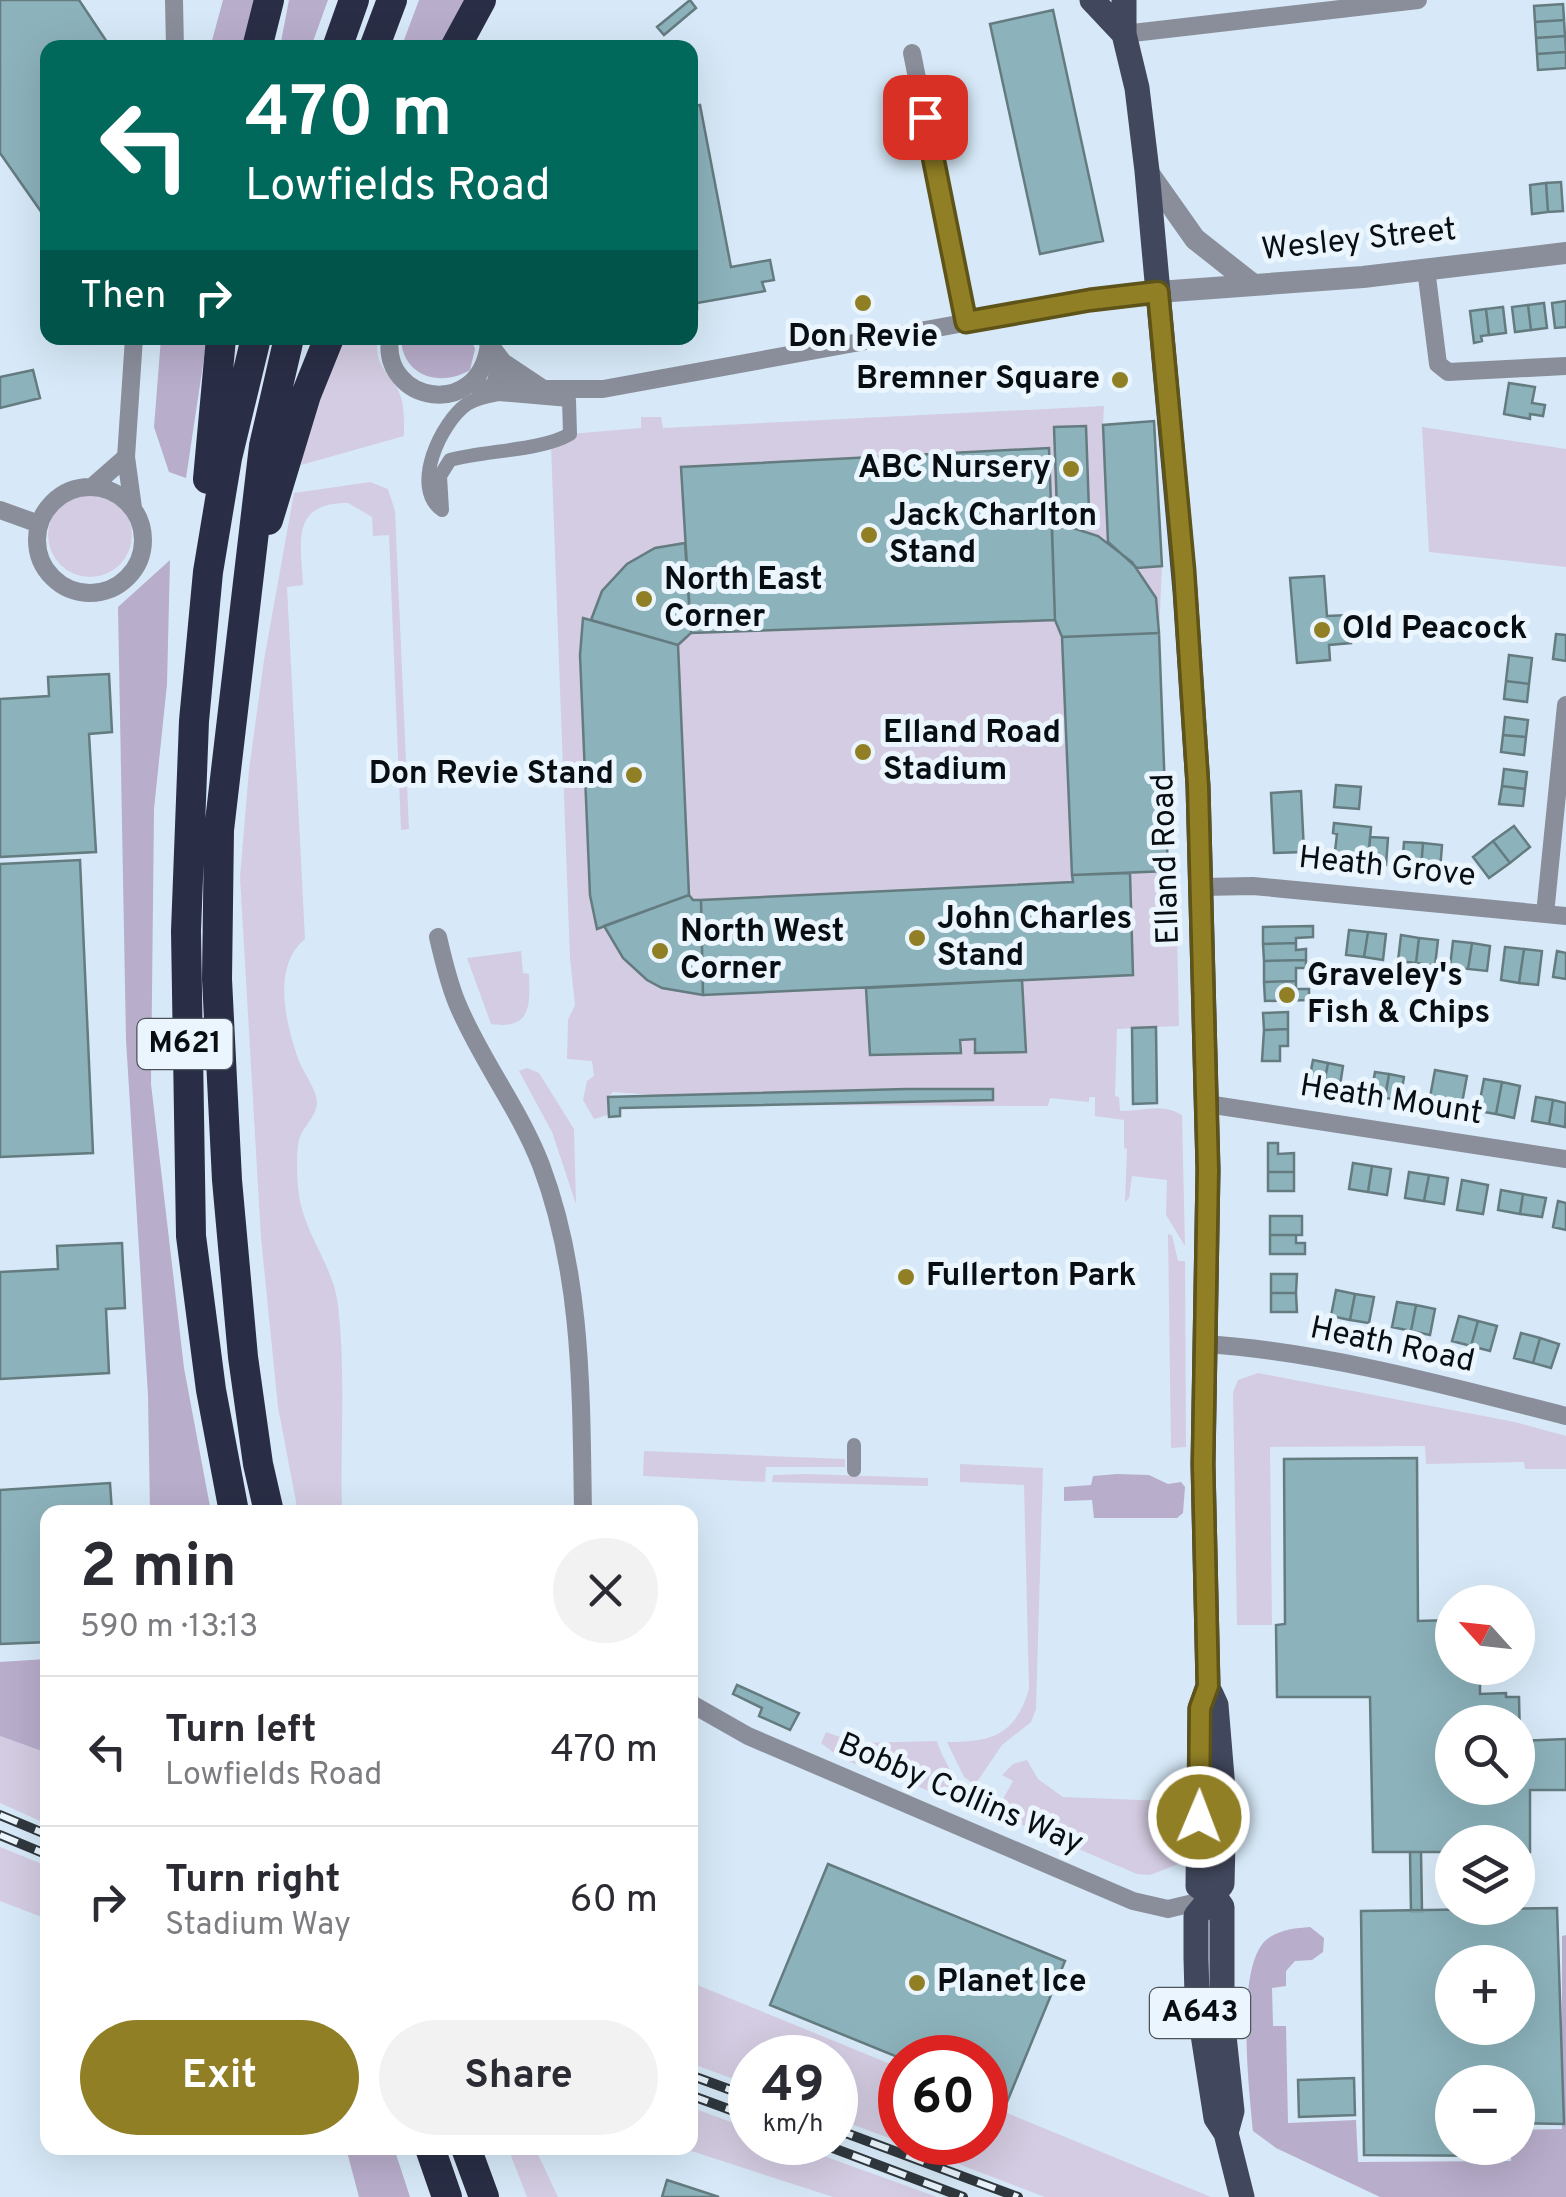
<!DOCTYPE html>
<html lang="en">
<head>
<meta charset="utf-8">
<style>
	:root { --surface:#fff; --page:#f2f2f3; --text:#2b2b33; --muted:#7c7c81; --line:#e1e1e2; --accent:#917f25 }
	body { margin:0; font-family:Overpass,sans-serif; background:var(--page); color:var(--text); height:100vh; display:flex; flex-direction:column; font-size:38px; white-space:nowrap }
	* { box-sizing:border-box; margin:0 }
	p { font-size:32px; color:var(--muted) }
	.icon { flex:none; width:55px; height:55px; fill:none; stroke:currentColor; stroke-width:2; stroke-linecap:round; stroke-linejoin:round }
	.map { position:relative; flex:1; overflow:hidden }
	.panel { position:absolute; left:40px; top:1505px; width:658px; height:650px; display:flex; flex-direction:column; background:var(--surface); border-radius:20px; box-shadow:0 10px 40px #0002 }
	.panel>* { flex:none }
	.hud { position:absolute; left:40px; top:40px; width:658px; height:305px; border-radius:20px; box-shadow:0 10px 40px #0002; background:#00695c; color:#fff; overflow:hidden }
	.needle { width:65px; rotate:297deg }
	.controls { position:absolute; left:1435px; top:1585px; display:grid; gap:20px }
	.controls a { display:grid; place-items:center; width:100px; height:100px; border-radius:50%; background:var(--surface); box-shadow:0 10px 40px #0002; font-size:50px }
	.speed { position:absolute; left:728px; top:2035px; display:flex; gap:20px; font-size:50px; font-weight:700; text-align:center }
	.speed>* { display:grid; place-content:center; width:130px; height:130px; border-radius:50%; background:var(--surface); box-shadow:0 10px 40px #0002; line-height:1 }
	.speed small { font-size:25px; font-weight:400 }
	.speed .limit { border:15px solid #d22; background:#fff; color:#111 }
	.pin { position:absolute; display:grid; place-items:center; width:85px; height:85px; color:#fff; margin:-42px; border-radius:20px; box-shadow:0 5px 15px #0006 }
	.me { position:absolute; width:110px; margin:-55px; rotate:1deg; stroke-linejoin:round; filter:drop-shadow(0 0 8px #0008) }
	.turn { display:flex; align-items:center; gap:35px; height:210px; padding:0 40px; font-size:45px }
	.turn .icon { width:130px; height:130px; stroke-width:2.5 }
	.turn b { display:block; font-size:70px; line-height:85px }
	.then { display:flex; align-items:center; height:95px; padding:0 40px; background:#0003; gap:20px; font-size:38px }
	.round { display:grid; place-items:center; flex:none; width:105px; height:105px; border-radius:52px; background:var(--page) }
	.head { display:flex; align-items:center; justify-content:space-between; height:170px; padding:0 40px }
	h1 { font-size:60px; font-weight:700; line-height:75px }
	.primary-button { display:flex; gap:20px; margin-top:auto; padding:20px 40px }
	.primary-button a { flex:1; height:115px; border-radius:60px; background:var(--accent); color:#fff; font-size:40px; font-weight:700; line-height:115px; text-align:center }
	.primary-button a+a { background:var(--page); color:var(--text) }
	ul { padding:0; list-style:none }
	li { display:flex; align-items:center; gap:30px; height:150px; padding:0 40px; border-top:2px solid var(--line) }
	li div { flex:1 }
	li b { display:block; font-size:38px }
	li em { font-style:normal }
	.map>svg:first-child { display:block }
</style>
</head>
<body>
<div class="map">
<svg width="1566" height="2197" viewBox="0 0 1566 2197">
	<rect width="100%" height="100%" fill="#d7e9f8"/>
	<path fill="#d4cce2" d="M338,338H379C372,360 386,371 397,388C405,402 404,420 404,436L301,465L308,433Z
		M1104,406L1103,425L1154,421L1162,566L1159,633L1168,871L1177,931L1179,1026L1117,1029L1115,1096L1119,1097L1120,1111C1139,1112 1161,1102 1182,1115L1185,1246L1166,1215L1167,1180L1132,1176L1129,1198L1125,1202L1127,1149L1124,1148V1120L1095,1116V1097H1089V1102L1050,1098L1048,1106L789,1105L613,1092L608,1097V1115L594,1119L583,1100L587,1081L594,1076L592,1061L567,1059L568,1020L575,1005L570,958L551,445L570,434L641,428V417H661L663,428Z
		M1422,427L1566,449V567L1429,552Z
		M370,482L388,489L395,511L409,829L401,830L389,535L373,536L372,517L348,503C290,503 301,542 303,585L287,587L305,939C271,967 286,1025 299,1061C304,1073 317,1090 317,1103C317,1115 304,1126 300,1137C295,1150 297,1191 301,1205C309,1240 334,1269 338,1305C346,1374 340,1444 342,1512H298L278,1407L261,1238L240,877L249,770L264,660L294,493Z
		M48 535a42 42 0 1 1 84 0a42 42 0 1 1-84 0Z
		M521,951L523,973L529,974C530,1005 532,1030 491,1024L467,958Z
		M527,1068L539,1073L574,1129L576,1204L552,1132L519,1071Z
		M1168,1234L1172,1235L1178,1261H1185L1186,1447L1171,1448Z
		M1258,1373L1515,1422L1566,1436V1469H1525L1524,1462L1426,1464L1425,1446L1270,1447L1272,1625H1237L1233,1392L1238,1380Z
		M644,1451L845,1459V1467H766L765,1482L643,1476Z
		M960,1464L1043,1468L1036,1709L1031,1722L1002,1745L975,1785L964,1777L947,1742C993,1742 1015,1735 1029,1689L1024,1485L960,1482Z
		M807,1474L928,1478V1486L772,1482L773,1475Z
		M826,1732L857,1743L937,1741C942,1760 959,1779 960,1797L951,1799L842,1759L821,1743Z
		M0,1736L47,1753V1824L0,1803Z
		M1027,1760L1038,1779L1063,1797L1192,1802L1187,1851L1178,1864L1150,1875L1137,1874L1006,1818L1002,1801L1013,1781L1002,1775L1013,1764Z
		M0,1847L47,1866V1919L0,1901Z
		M690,1982L900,2068V2142L835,2118V2058H750V2085L690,2063Z
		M985,2104L1211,2197H1045L901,2142H985Z
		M690,2107L750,2129V2142L788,2143L937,2197H833L682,2148H690Z
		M508,2148H535L558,2197H527Z"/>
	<path fill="#b8adcb" d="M223,0H255L245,47L210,48Z
		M289,0H328L311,47H280Z
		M419,0H470L440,47L401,48Z
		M161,338H207L186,478L169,472L154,427Z
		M401,338H471L475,349L470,370C440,388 402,376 401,338Z
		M170,560L167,684L154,809L151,1084L184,1368L211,1512H150L148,1395L126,1040L118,607Z
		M1117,1474L1149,1475L1168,1484L1181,1482L1185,1487L1183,1513L1177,1518H1094L1092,1500L1064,1501V1487L1091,1485L1093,1476Z
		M47,1659H48L47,1753L0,1736V1662Z
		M1310,1927L1324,1938L1323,1952L1312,1960L1295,1961L1286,1971V1986L1272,1988L1273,2026H1286L1288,2123L1356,2120L1358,2162L1511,2161L1512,2148H1518V2130L1562,2129V1936L1566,1935V2197H1380L1276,2148L1253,2131C1249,2089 1235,1968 1266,1940C1278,1930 1295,1928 1310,1927Z
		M346,2148H394L410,2197H359Z"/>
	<path fill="#8cb2bb" stroke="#647b80" stroke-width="2.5" fill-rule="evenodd" d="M0,0H79L111,48H48V209L42,213L0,153Z
		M690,0L696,8L664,35L657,27Z
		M1563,4L1564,20L1535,22L1534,6Z
		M1053,10L1103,241L1040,254L990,24Z
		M1564,20L1565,36L1536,38L1535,22Z
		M1565,36L1566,52L1537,54L1536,38Z
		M1566,52V68L1538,70L1537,54Z
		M700,105L731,267L770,260L774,280L762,282L765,291L697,303V310L690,311V107Z
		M1561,182L1563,211L1548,212L1546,183Z
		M1546,183L1548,212L1532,214L1530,185Z
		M1566,301V327L1555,328L1552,303Z
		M1544,303L1547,328L1531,330L1528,305Z
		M1528,305L1531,330L1515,332L1512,307Z
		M1503,307L1506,333L1489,335L1486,309Z
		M1486,309L1489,335L1481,336L1482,341L1474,343L1470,311Z
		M33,370L40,398L0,408V377Z
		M1509,383L1535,387L1532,403L1545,405L1543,416L1530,414V419L1504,414Z
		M1154,421L1162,566L1137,568L1108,542L1103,425Z
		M1086,426L1089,511H1057L1054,427Z
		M1049,448L1055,620L691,633L681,467Z
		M1052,527L1073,528L1098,536L1132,562L1156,598L1159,633L1062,637L1055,620Z
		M685,543L691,633L678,645L591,620L602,591L627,564L655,548Z
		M1324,576L1327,616L1349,615L1351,643L1329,645L1330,660L1297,663L1290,578Z
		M583,618L678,645L689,895L597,929L590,895L580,655Z
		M1159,633L1168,871L1072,875L1062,637Z
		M1556,634L1566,635V661L1553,659Z
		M1509,655L1532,658L1529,684L1506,681Z
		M109,674L112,732L89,734L96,852L0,857V699L49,696L48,677Z
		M1506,681L1529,684L1527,702L1504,699Z
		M1505,717L1528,720L1526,737L1503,735Z
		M1503,735L1526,737L1524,755L1501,752Z
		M1504,769L1527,772L1525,789L1502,786Z
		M1336,785L1361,787L1359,809L1334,807Z
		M1502,786L1525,789L1523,806L1499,804Z
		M1301,791L1304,852L1274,853L1271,793Z
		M1334,823L1371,827L1368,864L1334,860L1337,834L1333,833Z
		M1514,826L1530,847L1510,863L1493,841Z
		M1370,837L1388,838L1386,865L1368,864Z
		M1493,841L1510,863L1489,878L1473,857Z
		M1404,842L1423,843L1421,869L1402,868Z
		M1423,843L1442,845L1440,871L1421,869Z
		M80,860L93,1153L0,1157V864Z
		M1130,873L1133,975L703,995L701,900L1073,882L1072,875Z
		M689,895L693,900H701L703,995L662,988L647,980L623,958L604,926Z
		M1313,926V937L1296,938V943L1263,944V927Z
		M1349,930L1368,932L1364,957L1346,955Z
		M1368,932L1386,934L1383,960L1364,957Z
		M1401,935L1419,938L1416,963L1398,961Z
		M1419,938L1438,940L1435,966L1416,963Z
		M1453,941L1472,943L1468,969L1450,967Z
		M1296,943V950L1306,949V960L1264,961L1263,944Z
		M1472,943L1490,946L1487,971L1468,969Z
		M1505,947L1524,949L1519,983L1501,980Z
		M1524,949L1542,951L1538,985L1519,983Z
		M1557,951L1566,953V979L1553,977Z
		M1306,960V968H1296V981L1264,982V961Z
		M1022,980L1026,1052L975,1053V1039L960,1040L961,1053L870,1055L866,988Z
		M1296,981V989H1309V1000L1265,1001L1264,982Z
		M1288,1012V1029L1264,1030L1263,1013Z
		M1156,1027L1157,1103L1133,1104L1132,1028Z
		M1288,1029V1046H1280V1061H1262L1264,1030Z
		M1313,1060L1328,1063L1323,1089L1308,1086Z
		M1328,1063L1343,1066L1339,1092L1323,1089Z
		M1435,1070L1467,1076L1460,1114L1428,1108Z
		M1375,1072L1389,1074L1385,1098L1371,1095Z
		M1389,1074L1404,1077L1400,1100L1385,1098Z
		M1484,1079L1502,1082L1496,1114L1478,1111Z
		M1502,1082L1520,1086L1514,1118L1496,1114Z
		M906,1089H993V1100L620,1108V1116L609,1117L608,1097Z
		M1536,1097L1553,1100L1549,1124L1532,1121Z
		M1553,1100L1566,1103L1565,1127L1549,1124Z
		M1268,1143H1278V1154L1294,1153V1172H1268Z
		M1353,1163L1372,1166L1368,1192L1349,1189Z
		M1372,1166L1391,1169L1387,1195L1368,1192Z
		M1268,1172H1294V1191H1268Z
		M1409,1172L1429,1175L1424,1201L1405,1198Z
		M1429,1175L1448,1178L1444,1204L1424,1201Z
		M1462,1180L1488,1185L1483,1214L1457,1210Z
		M1501,1190L1523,1194L1520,1214L1498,1210Z
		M1523,1194L1546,1198L1542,1217L1520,1214Z
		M1558,1201L1566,1203V1230L1553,1227Z
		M1270,1216H1302V1235H1270Z
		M1270,1235H1296V1243H1305V1254H1270Z
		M122,1243L125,1308L106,1309L109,1373L0,1379V1272L58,1269L57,1246Z
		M1271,1274H1297L1296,1293H1271Z
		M1336,1290L1355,1294L1350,1320L1331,1316Z
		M1271,1293H1296L1297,1312H1271Z
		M1355,1294L1374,1297L1369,1323L1350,1320Z
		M1397,1302L1416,1305L1411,1331L1392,1327Z
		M1416,1305L1435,1309L1430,1335L1411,1331Z
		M1459,1316L1478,1321L1471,1346L1452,1341Z
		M1478,1321L1497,1326L1490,1351L1471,1346Z
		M1521,1333L1540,1338L1533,1363L1514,1358Z
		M1540,1338L1559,1344L1551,1368L1533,1363Z
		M1417,1458L1418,1621L1452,1620V1668H1480V1694L1506,1693V1697H1519L1520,1741L1566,1739V1790H1530V1852H1518V1842H1452V1852H1373L1370,1697H1277L1276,1625L1285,1624L1284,1459ZM1452,1722H1518V1788H1452Z
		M110,1483L112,1512H48V1642L0,1644V1490Z
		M737,1685L799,1713L790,1730L759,1716L762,1708L733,1694Z
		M1410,1852H1421L1422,1911H1411Z
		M828,1864L1065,1961L1007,2102L985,2093V2058H900L770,2005Z
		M1557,1908L1564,2124L1518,2123V2082H1452V2148H1512L1511,2156L1364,2155L1361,1911ZM1452,1962H1518V2028H1452Z
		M1354,2078L1355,2115L1299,2117L1298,2080Z
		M667,2180L719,2197H662Z"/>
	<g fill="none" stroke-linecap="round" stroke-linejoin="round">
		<path stroke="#8a8e9b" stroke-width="14" d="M498,366L522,382V385L493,384Z
			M498,394L569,400L570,434C541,451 486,450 450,460L440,476L442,510C410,488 441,422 467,404C476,398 487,396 498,394Z
			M854,1445V1470"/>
		<path stroke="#8a8e9b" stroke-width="18" d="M174,0L175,48
			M1124,34L1418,0
			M912,53L966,322
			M1426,269L1438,364L1448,372L1566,366
			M390,338C381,403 480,421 489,344
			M487,341L503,362L542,388
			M472,384L487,389H603L1090,300L1158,292
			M93,486L126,457
			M37 540a53 53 0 1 1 106 0a53 53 0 1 1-106 0Z
			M133,508L126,457L134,338
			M0,510L39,524
			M1201,887L1253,886L1566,916
			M1545,914L1566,705
			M438,937C443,959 448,981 457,1003C480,1059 519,1108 541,1165C583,1276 581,1396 583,1512
			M1207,1104L1566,1159
			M1205,1344C1326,1352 1448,1386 1566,1416
			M690,1703L748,1736L1133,1901L1168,1909L1210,1899"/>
		<path stroke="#8a8e9b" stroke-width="22" d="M1147,171L1195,239L1252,284
			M1158,292L1363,277L1566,253"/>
		<path stroke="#41475c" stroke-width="25" d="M1092,0L1124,34
			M1124,0V34L1137,88L1147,171L1185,591L1198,786L1208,1170L1203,1465L1208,1686L1200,1709L1198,1886L1215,1897L1222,1907V2017L1232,2111L1226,2133
			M1211,1694L1216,1705L1224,1801L1222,1884L1196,1916V1958L1197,1996L1216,2118L1226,2133L1242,2197"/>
		<path stroke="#292e46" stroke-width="30" d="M257,48L269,0
			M337,48L354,0
			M374,48L392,0
			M455,48L481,0
			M208,479L221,338
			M268,520L306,395L329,338
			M234,1512L211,1390L191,1236L186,931L194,721L208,572L227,458L256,338
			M269,1512L258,1464L243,1357L227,1180L217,979L219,830L264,446L289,338
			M430,2148L447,2197
			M466,2148L484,2197"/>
		<defs>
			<path id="rail" d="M0,1815L48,1835
				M0,1835L48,1855
				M690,2075L750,2097
				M690,2095L750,2117
				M835,2129L1018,2197
				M817,2142L963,2197"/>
		</defs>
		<use href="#rail" stroke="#30383e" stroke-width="10"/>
		<use href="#rail" stroke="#eaf5fe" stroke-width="6" stroke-dasharray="19" stroke-linecap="butt"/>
	</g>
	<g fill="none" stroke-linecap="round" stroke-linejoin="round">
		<defs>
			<path id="route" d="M925,117L966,322L1090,300L1158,292L1184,571L1198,786L1208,1170L1203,1464L1208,1686L1200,1708L1199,1817"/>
		</defs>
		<use href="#route" stroke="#5e5318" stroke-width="25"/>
		<use href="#route" stroke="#917f25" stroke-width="18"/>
	</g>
	<g fill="#917f25" stroke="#eaf5fe" stroke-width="4">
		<circle cx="863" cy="303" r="10"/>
		<circle cx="1120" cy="380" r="10"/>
		<circle cx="1071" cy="469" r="10"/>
		<circle cx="869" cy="535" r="10"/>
		<circle cx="644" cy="599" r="10"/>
		<circle cx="1322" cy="630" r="10"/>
		<circle cx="863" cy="752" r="10"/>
		<circle cx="634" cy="775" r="10"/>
		<circle cx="917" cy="938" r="10"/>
		<circle cx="660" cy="951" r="10"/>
		<circle cx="1287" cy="995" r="10"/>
		<circle cx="906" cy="1277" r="10"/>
		<circle cx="917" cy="1983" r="10"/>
	</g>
	<g text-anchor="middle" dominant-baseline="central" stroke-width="10" stroke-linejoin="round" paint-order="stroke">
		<g fill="#eaf5fe" stroke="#4c5359" stroke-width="2.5">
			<rect x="137.5" y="1019" width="95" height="50" rx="8"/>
			<rect x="1150" y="1988" width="100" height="50" rx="8"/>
		</g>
		<g font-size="30" font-weight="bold" fill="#080e12">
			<text x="185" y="1044">M621</text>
			<text x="1200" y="2013">A643</text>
		</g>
		<g font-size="32" fill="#080e12" stroke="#eaf5fe">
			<text transform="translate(1359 241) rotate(-6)">Wesley Street</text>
			<text transform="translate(1167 859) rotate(-92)">Elland Road</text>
			<text transform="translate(1387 868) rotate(6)">Heath Grove</text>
			<text transform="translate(1391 1101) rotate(9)">Heath Mount</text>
			<text transform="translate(1392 1346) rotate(12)">Heath Road</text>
			<text transform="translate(960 1795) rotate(23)">Bobby Collins Way</text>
		</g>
		<g font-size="32" font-weight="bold" fill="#080e12" stroke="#eaf5fe" text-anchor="start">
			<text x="863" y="338" text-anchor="middle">Don Revie</text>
			<text x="1100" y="380" text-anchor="end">Bremner Square</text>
			<text x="1051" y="469" text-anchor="end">ABC Nursery</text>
			<text x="889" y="517">Jack Charlton<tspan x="889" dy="37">Stand</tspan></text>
			<text x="664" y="581">North East<tspan x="664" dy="37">Corner</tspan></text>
			<text x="1342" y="630">Old Peacock</text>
			<text x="883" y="734">Elland Road<tspan x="883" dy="37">Stadium</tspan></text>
			<text x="614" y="775" text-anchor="end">Don Revie Stand</text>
			<text x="937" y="920">John Charles<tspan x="937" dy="37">Stand</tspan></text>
			<text x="680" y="933">North West<tspan x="680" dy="37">Corner</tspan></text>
			<text x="1307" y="977">Graveley's<tspan x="1307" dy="37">Fish &amp; Chips</tspan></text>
			<text x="926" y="1277">Fullerton Park</text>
			<text x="937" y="1983">Planet Ice</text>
		</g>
	</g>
</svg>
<div class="controls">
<a><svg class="needle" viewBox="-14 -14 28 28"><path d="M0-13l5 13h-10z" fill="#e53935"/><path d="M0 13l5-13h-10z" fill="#7c7c81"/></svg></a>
<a><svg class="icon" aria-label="search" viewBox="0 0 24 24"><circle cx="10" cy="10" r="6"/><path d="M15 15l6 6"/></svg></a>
<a><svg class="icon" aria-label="layers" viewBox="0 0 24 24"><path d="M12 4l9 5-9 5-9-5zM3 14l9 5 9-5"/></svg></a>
<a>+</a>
<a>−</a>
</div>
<div class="speed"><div>49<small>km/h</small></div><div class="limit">60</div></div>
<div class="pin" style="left:925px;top:117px;background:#d93025"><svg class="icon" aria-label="arrive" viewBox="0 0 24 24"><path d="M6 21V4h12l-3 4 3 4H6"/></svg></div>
<svg class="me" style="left:1199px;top:1817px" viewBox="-20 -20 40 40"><circle r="17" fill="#917f25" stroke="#fff" stroke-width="3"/><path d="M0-11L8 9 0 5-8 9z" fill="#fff"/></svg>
<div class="hud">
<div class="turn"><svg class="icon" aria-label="left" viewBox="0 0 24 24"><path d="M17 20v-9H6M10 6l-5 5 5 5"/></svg><div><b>470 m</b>Lowfields Road</div></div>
<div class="then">Then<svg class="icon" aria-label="right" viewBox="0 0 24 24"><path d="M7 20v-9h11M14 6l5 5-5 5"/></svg></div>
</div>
<section class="panel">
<div class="head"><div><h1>2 min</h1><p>590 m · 13:13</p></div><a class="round"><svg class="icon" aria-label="close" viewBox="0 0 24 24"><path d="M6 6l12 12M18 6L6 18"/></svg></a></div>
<ul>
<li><svg class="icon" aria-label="left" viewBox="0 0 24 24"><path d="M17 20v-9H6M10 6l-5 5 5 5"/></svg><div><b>Turn left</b><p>Lowfields Road</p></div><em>470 m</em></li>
<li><svg class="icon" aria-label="right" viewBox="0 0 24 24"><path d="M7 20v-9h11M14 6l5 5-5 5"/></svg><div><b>Turn right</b><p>Stadium Way</p></div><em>60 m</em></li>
</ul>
<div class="primary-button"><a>Exit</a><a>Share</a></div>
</section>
</div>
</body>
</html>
